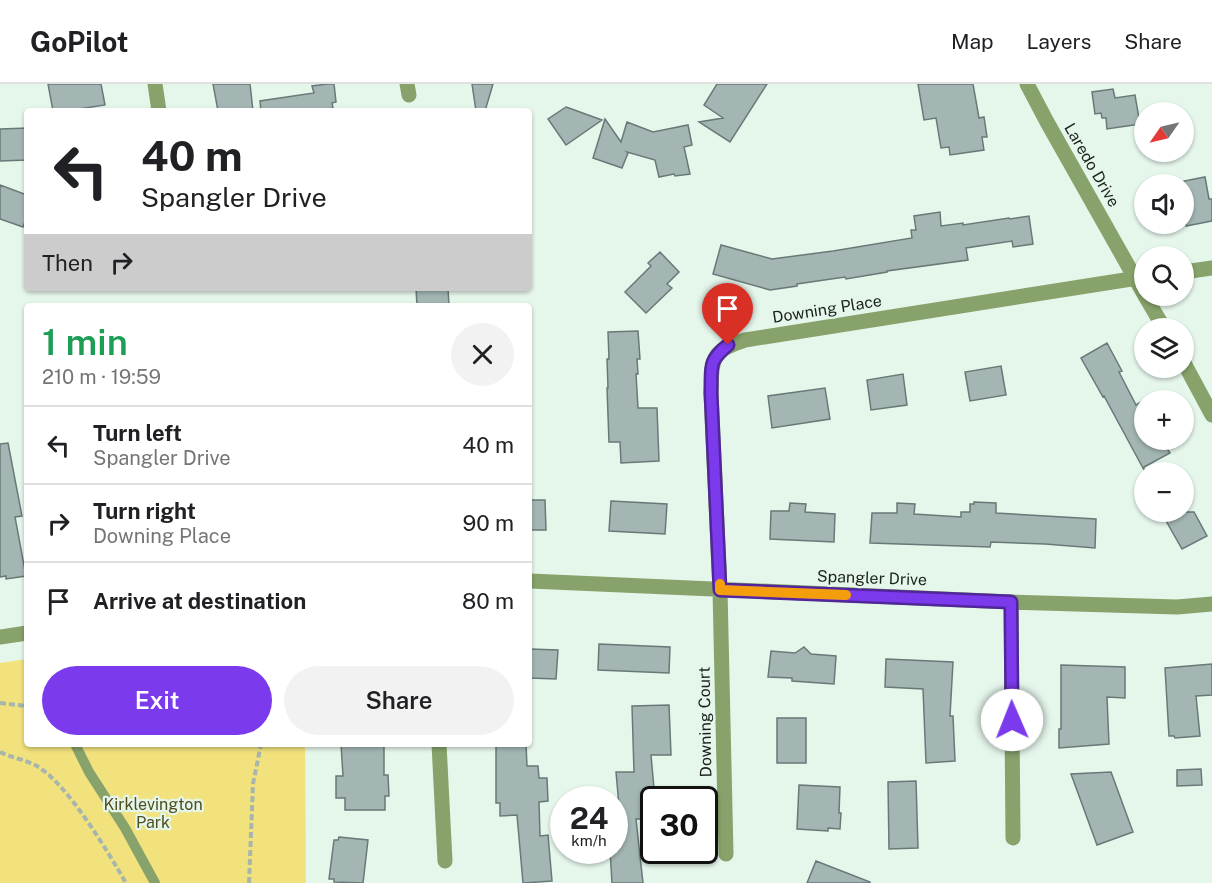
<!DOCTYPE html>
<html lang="en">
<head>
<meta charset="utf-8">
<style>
	:root { --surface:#fff; --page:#f2f2f2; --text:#202124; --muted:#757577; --line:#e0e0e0; --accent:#7c3aed }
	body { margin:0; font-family:"Public Sans",sans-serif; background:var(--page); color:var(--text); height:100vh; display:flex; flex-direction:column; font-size:22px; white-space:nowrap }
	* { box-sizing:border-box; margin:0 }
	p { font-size:20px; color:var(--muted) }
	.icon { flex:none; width:33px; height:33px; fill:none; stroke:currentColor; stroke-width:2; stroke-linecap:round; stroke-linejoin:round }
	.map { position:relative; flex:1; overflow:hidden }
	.panel { position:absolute; left:24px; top:219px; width:508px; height:444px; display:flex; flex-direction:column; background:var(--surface); border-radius:6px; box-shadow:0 2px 4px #0004 }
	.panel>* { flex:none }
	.guide { position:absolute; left:24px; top:24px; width:508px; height:183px; border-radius:6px; box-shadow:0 2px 4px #0004; background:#fff; color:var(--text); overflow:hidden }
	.needle { width:39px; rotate:236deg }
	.controls { position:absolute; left:1134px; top:18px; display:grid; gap:12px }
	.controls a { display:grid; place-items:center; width:60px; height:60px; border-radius:50%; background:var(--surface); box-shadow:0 2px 4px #0004; font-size:30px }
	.speed { position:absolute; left:550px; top:702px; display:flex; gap:12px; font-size:30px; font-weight:700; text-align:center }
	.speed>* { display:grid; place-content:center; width:78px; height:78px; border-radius:50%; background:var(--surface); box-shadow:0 2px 4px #0004; line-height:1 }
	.speed small { font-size:15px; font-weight:400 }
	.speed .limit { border:3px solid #111; border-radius:9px; background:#fff; color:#111 }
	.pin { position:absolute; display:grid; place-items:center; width:51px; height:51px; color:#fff; margin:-62px -26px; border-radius:50% 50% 50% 0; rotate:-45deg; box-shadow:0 0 6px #0007 }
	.pin .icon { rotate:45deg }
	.me { position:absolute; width:66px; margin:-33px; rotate:359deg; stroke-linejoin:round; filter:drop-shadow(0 0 4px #0008) }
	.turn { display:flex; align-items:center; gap:21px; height:126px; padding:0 18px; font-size:27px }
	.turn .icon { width:78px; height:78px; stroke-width:2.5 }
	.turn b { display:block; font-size:42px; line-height:51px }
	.then { display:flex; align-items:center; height:57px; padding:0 18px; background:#0003; gap:12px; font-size:22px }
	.round { display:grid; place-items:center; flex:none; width:63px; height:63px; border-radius:32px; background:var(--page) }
	.head { display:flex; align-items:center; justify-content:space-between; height:102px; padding:0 18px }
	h1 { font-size:36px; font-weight:600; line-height:45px; color:#1e9e55 }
	.primary-button { display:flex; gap:12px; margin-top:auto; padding:12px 18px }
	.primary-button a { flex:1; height:69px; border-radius:36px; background:var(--accent); color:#fff; font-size:24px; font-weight:600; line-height:69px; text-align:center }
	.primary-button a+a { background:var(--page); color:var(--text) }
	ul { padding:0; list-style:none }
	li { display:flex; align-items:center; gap:18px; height:78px; padding:0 18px; border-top:2px solid var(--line) }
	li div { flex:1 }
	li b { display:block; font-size:22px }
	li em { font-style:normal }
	header { display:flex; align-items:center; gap:36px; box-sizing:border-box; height:84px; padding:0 30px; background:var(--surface); border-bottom:2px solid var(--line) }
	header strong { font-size:28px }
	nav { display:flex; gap:33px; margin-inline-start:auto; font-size:21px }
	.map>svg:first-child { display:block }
</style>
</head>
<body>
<header>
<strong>GoPilot</strong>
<nav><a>Map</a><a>Layers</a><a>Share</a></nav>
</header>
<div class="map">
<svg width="1212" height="799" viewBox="0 0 1212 799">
	<rect width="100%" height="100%" fill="#e5f6eb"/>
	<path fill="#f1e27d" d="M27,575V660H305L306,799H0V579Z"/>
	<path fill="#a3b6b3" stroke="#687a77" stroke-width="1.5" d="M48,0H101L105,21L66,27H53Z
		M213,0H250L253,27H218Z
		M327,0H334L336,18L332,19L333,24L329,25V27H261L260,17L314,9L312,2Z
		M472,0H493L485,27H476Z
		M717,0H767L730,58L699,38L723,34L704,21Z
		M918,0H973L979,34L984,33L987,53H982L984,66L950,71L949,63L941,64L936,34L924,36Z
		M1113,5L1115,14L1135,11L1140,40L1107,45L1106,34H1102L1101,29L1095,30L1092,8Z
		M566,23L602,36L566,61L548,35Z
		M605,35L621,58L627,38L653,48L688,41L692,61L684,63L690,90L675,92L674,90L659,93L655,76L627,68L628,69L622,84L593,74Z
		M27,44V76L0,77V45Z
		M1205,93L1209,115H1212V137L1186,142V140H1184V97Z
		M0,101L27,111V132L23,143L0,135Z
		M940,128L941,142L963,139V141L1009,134L1010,135L1029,132L1033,160L1013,163L1012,157L966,164L968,176L887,187V188L846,195L845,193L797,200V202L770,206L713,190L721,161L772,175L833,167L912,154L911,146H916L914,132Z
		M660,168L679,188L667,200L672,204L646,229L625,208L651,182L648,179Z
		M416,204H448L449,222H417Z
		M638,247L640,275H637L638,290H636L638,324H657L659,377L621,379L620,358H609L607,304H608L607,275H609L608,248Z
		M1107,259L1122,287L1119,288L1136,321L1144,316V356H1162L1170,369L1144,383V386L1104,312L1103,313L1081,274Z
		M1001,282L1006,311L970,317L965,288Z
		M903,290L907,321L871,326L867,296Z
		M825,304L830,335L772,344L768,312Z
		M8,359L22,432L15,433L26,492L6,495V492L0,493V360Z
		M530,416H545L546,446H530Z
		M611,417L667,420L665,450L609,447Z
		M974,418L996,419V429L1096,435L1095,464L1045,460L991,458L990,463L870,459L872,429H897V419L915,420L914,430L961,433V428H970V420H974Z
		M790,419L806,420L805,428L835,430L834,458L770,455L771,427H789Z
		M1161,428H1194L1207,452L1182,465Z
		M599,560L670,563L669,589L598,586Z
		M804,563L811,570L836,572L834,600L792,597V594L768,593L771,567L795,569Z
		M530,565L558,566L556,595L530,594Z
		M886,575L953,578L950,632H953L955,677L926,679L923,605L885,603Z
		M1212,580V611L1196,612L1200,652L1175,654L1174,652H1169L1165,584Z
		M1061,581L1125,583V614L1107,613L1109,660L1059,664V645H1061Z
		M669,621L671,671H651L655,716H654V735H636L643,799H612L610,766H615V757L622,756L616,688H634L632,622Z
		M777,634H806V679H777Z
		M341,660H384V691H388L389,712H385V726H345V714H336V692H343Z
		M496,660H526L527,682H538L539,694H547L548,717L539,718L540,752L548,751L552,797L523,799L517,731L500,732V719H496Z
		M1201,685L1202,701L1177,702V686Z
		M1111,688L1133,748L1097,761L1071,690Z
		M916,697L918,764L889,765L888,698Z
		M799,701L840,703L839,729H841L840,745L828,744V747L797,745Z
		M339,753L368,756L363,799L334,798V795H329L334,756H338Z
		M816,777L870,798V799H807Z"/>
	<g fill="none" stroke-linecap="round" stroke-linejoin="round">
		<path stroke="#a7b5ac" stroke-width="4" stroke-dasharray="6 3" stroke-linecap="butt" d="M0,619L27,622
			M0,668C11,673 24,676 35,681C66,697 108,768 126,799
			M249,799L253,700L261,660"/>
		<path stroke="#87a26a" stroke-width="10" d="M75,660L89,688L125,744L155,799"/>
		<path stroke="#87a26a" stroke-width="15" d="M155,0L159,27
			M407,0L409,11
			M1027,0L1047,38L1144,210
			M1184,188L1212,184
			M1145,212L1164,244
			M1184,279L1212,331
			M530,497L1011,518L1177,523L1212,520
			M1011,518L1013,754
			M0,553L27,549
			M439,660L445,777
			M726,770L720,506L711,309C712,275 710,267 745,256L1144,193"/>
	</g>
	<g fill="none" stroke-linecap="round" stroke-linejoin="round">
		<defs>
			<path id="route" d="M728,261C707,278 712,284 711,309L720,506L1011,518L1012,636"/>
		</defs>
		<use href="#route" stroke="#51269a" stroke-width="15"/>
		<use href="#route" stroke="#7c3aed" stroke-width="10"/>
		<path stroke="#f59e0b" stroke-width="10" d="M720,500V506L846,511"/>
	</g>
	<g text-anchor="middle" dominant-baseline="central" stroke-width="4.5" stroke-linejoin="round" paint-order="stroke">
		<g font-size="16" fill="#1c221e" stroke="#e5f6eb">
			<text transform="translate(1092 81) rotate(60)">Laredo Drive</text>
			<text transform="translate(827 225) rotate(-9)">Downing Place</text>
			<text transform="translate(872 494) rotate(2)">Spangler Drive</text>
			<text transform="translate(705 638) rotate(-91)">Downing Court</text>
		</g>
		<g font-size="16" fill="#524c1f" stroke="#e5f6eb">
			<text x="153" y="720">Kirklevington<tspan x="153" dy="18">Park</tspan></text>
		</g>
	</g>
</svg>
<div class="controls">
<a><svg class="needle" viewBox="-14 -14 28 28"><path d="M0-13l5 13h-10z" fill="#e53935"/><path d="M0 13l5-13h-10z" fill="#757577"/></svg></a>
<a><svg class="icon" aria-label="sound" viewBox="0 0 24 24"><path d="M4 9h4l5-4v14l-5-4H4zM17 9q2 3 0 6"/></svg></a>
<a><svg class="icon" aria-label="search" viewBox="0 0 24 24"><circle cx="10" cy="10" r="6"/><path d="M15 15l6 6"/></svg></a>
<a><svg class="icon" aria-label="layers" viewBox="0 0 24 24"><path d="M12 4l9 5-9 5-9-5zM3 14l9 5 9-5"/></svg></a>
<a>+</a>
<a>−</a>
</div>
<div class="speed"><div>24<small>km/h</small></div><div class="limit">30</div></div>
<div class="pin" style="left:728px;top:261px;background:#d93025"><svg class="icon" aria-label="arrive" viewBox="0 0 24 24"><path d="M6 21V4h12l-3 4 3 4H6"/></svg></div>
<svg class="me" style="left:1012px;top:636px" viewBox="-20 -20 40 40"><circle r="19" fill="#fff"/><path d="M0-13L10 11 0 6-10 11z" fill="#7c3aed"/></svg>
<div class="guide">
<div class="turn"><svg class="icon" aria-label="left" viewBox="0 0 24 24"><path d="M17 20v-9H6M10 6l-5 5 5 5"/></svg><div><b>40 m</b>Spangler Drive</div></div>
<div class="then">Then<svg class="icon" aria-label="right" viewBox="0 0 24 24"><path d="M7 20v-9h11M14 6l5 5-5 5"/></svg></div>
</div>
<section class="panel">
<div class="head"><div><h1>1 min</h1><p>210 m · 19:59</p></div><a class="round"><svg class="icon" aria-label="close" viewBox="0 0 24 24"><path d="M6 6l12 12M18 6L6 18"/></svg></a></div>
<ul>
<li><svg class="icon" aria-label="left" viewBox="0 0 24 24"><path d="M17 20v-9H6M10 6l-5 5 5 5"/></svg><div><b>Turn left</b><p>Spangler Drive</p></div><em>40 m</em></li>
<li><svg class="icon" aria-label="right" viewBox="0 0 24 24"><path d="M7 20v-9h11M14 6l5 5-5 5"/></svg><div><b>Turn right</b><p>Downing Place</p></div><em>90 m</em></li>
<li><svg class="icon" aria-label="arrive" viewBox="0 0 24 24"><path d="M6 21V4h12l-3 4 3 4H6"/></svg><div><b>Arrive at destination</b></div><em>80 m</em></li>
</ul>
<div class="primary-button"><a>Exit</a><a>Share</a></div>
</section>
</div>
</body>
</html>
